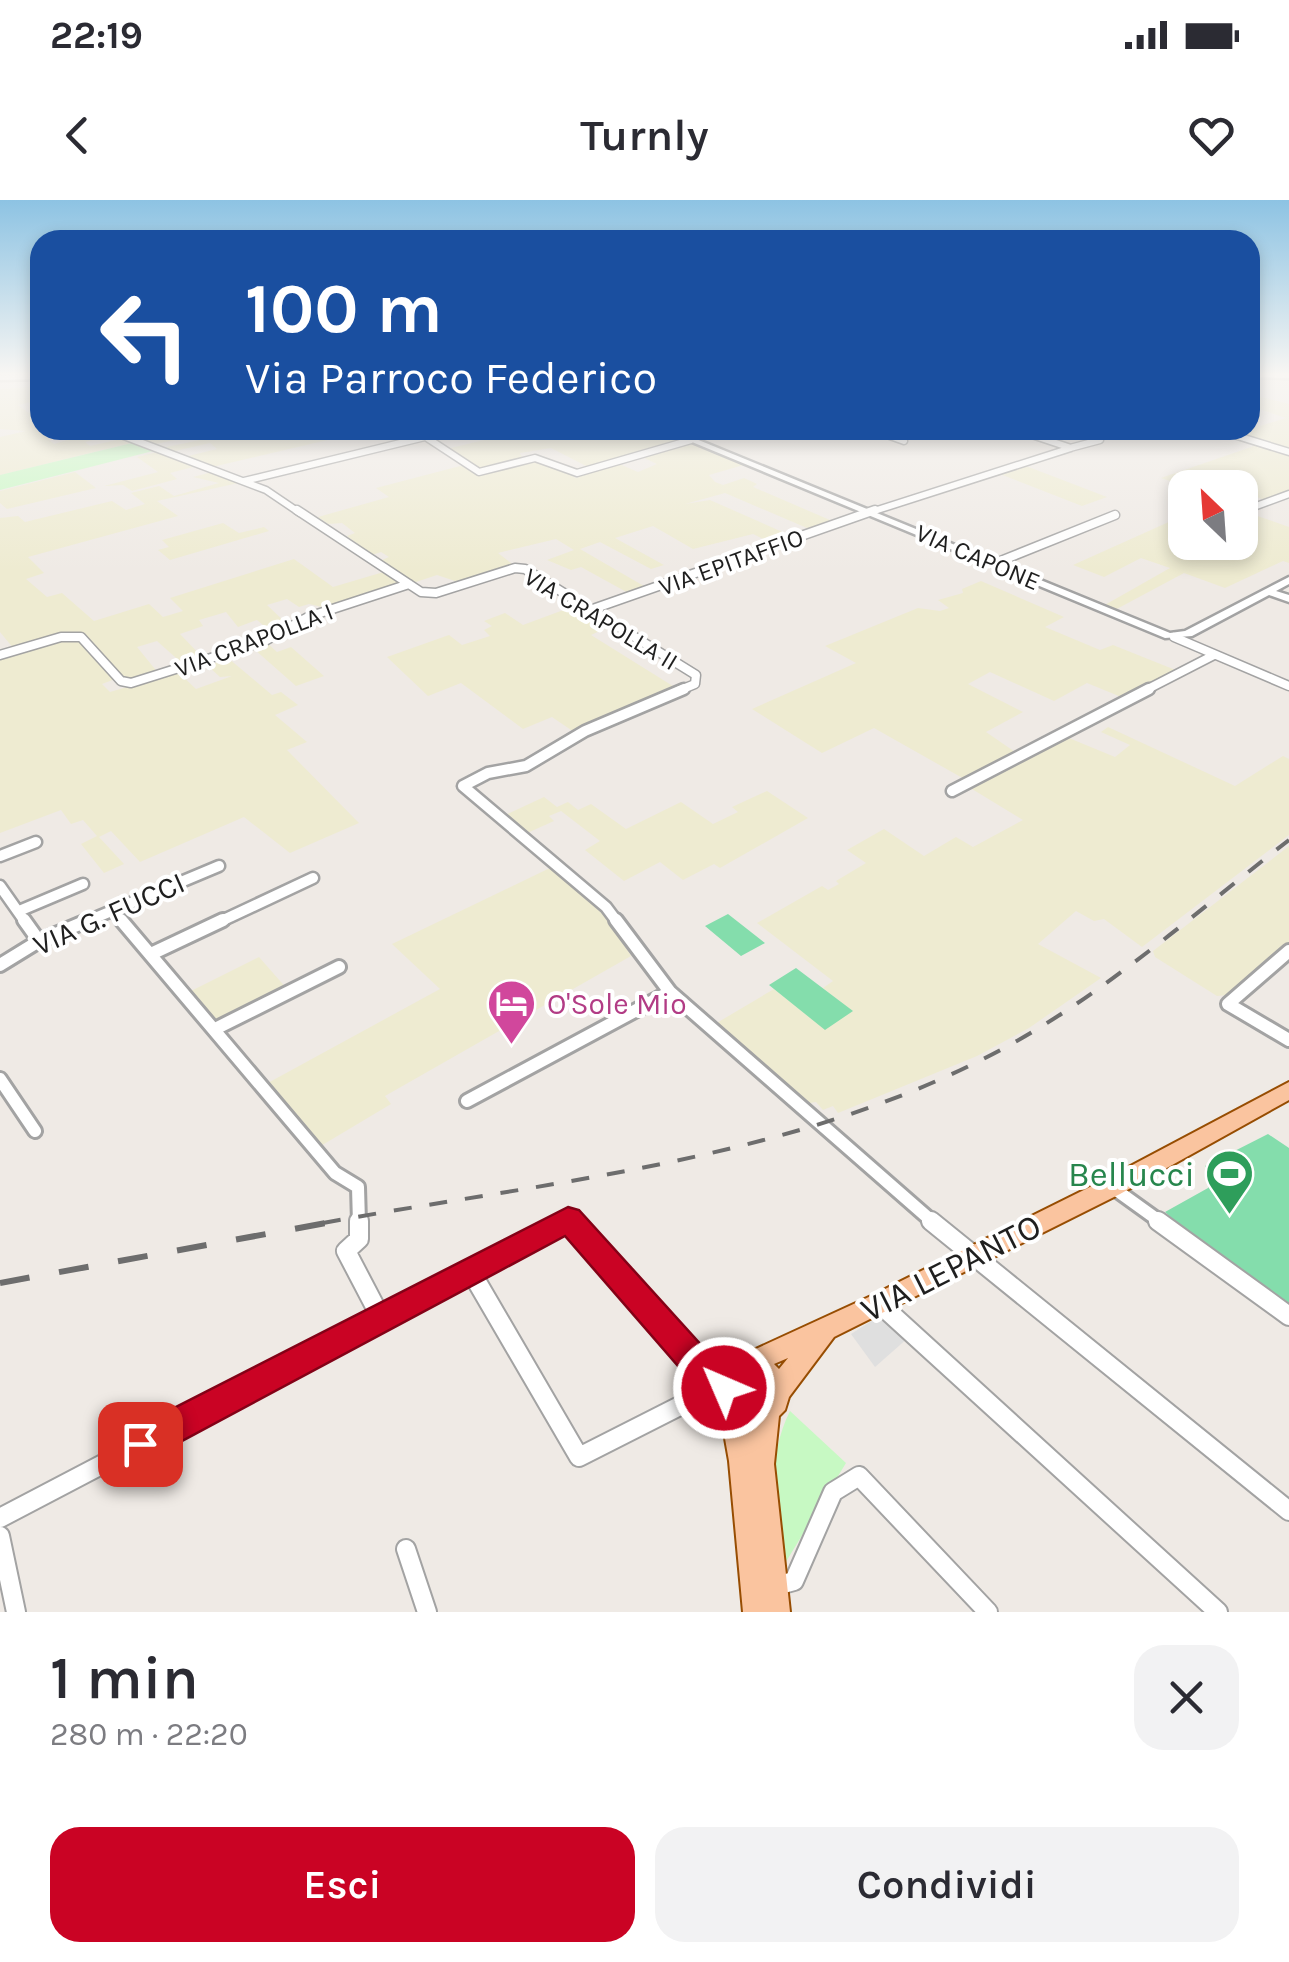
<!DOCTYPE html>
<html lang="it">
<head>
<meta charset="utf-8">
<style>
	:root { --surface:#fff; --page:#f2f2f3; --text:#2b2b33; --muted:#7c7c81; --accent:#ca0324 }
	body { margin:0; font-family:Karla,sans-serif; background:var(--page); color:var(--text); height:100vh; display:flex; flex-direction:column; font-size:38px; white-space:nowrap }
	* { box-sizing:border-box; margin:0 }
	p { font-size:32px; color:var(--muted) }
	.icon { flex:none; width:55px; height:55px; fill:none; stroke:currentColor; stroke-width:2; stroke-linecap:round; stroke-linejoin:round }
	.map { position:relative; height:1412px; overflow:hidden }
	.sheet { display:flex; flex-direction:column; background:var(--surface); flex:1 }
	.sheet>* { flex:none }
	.top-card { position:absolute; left:30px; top:30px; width:1230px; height:210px; border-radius:30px; box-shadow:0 5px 15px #0003; background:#1a4fa0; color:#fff; overflow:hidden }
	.needle { width:65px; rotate:335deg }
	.fabs { position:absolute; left:1168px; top:270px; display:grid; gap:20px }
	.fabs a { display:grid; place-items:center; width:90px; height:90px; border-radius:20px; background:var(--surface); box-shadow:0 5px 15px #0003; font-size:50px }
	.pin { position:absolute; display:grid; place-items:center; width:85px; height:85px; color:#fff; margin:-42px; border-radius:20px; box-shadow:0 5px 15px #0006 }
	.me { position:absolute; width:110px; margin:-55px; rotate:315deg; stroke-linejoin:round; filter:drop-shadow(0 0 8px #0008) }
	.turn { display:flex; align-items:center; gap:35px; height:210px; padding:0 50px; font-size:45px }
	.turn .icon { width:130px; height:130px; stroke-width:2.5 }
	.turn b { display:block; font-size:70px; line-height:85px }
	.round { display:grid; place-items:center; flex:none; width:105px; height:105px; border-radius:30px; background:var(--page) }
	.headline { display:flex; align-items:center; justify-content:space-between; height:170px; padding:0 50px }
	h1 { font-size:60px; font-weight:600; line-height:75px }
	.button { display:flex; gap:20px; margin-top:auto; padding:20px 50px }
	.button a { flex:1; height:115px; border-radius:30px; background:var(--accent); color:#fff; font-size:40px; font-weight:600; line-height:115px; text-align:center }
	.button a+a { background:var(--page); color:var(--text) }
	.status { display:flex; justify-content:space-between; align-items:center; height:70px; padding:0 50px; background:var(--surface); direction:ltr }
	.status svg { height:28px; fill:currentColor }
	header { display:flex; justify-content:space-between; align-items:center; height:130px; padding:0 50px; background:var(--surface); font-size:45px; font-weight:600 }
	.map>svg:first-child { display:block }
</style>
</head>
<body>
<div class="status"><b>22:19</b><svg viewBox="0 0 49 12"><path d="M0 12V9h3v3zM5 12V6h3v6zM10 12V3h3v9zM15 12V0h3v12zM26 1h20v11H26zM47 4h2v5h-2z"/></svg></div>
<header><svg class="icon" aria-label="back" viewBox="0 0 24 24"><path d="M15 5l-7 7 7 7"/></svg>Turnly<svg class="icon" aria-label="heart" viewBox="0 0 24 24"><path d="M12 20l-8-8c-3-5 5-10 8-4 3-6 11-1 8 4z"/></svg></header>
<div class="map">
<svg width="1289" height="1412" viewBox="0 0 1289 1412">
	<rect width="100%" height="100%" fill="#efeae5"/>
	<path fill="#eeebd1" d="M32,187L40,190V200L18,205L29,213L40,210V230H76L46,237L54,244L100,230L114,234L85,242L90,246L121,239L131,243L0,275V237L26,231L0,229V189Z
		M1250,194L1289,204V251L1234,234L1286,218L1250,206Z
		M195,230H370L212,267L184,257L217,249L210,243L171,252L162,248L219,236L215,231L151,245L143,241Z
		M446,230H662L687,241L590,268L551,248L520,253L522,257L511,263L480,270L447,249L488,239L482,234L487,231L463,236Z
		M690,242L747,264L709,275L715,282L723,285L744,278L757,284L753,287L837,323L814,331L725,293L685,304L710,300L794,337L774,344L753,334L693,349L653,326L615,338L664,365L651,369L600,342L580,349L649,389L632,395L581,367L571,370L547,360L574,350L556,339L498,353L516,367L461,383L437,375L413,383L380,361L389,357L381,352L372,355L347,336L355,333L342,323L328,324L318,317L389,297L376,288L464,265L478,274L529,259L544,260L576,278L617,263L638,272L657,264L642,257Z
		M1260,244L1289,253V292L1266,300L1240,292V288L1188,287L1161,278Z
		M161,251L193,267L170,273L177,279L132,291L123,285L104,286L158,272L137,257Z
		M1026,266L1107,297L1082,306L1000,274Z
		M216,271L243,282L157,301L178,316L28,357L44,373L26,379L47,397L62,393L94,421L149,404L163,417L183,411L170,398L294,359L333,387L387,371L401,383L326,408L309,404L299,407L287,399L267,405L288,425L275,435L257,420L238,427L226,412L199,420L203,426L180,434L204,459L184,465L157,441L137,447L159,474L135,480H124L82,435L14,449L0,432V318L18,316L25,322L112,301L126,310L145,304L131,293L159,286L174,296L219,283L193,277Z
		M75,272L96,288L7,309L0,303V291Z
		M1246,312L1289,327V363L1283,361L1225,388L1184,373L1113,411L1103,406L1170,368L1141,358L1104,377L1073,365L1171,321L1185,326V342H1240V314Z
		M223,323L239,333L264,327L269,331L170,360L158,350L169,347L162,340Z
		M981,381L1064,417L1045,427L1100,450L1113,445L1178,471L1126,499L1087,483L1054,501L990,472L968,484L1023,512L986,532L1018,554L966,580L874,528L822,553L752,509L856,463L825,446L918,408L940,411L949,408L938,400L963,393L962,389Z
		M577,405L610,426L591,435L676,488L574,532L552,517L523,529L461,483L428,496L387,457L449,435L462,445L490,436L484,430L492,426L484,421L505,413L523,425Z
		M80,439L115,479L102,484L110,492L178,472L196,489L232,476L220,477L208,466L228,458L272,495L281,492L298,505L275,515L307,542L287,550L359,623L290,653L244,617L140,662L111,631L99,637L124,664L104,673L81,644L97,636L83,620L71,624L61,610L0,633V457L55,441Z
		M267,443L277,452L291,447L324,476L296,486L253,448Z
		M1108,527L1235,586L1283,556L1289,559V635L1142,747L1104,719L1094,721L1076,711L1038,744L1101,778L1029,828L977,856L838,913L833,906L823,910L816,902L809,903L715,824L774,789L825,829L852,811L823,788L833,781L757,723L822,686L828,690L839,684L836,681L866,663L847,650L884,629L924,656L956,637L973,647L1023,620L967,586L1064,536L1115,557L1130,545L1101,532Z
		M767,591L808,618L720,668L714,664L683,680L660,662L624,681L585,650L600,641L561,611L549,616L554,621L525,634L503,616L544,597L557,607L568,602L578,610L591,604L626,629L681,602L713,624L738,612L732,607Z
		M1289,646V743L1228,795L1217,796L1155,757L1153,751Z
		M552,667L603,711L631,756L385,896L391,904L319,947L266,884L440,789L392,744Z
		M259,757L288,790L218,825L191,791Z"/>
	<path fill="#c7f9c3" d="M136,242L157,250L0,290V275Z
		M790,1211L846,1263L784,1365C777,1308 764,1264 790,1211Z"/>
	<path fill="#84ddac" d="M728,714L765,743L741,756L705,726Z
		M796,768L853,811L825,830L769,785Z
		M1268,934L1289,948V1109L1169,1027L1176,1022L1165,1012L1208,988L1213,980L1205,966Z"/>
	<path fill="#dfdfdf" d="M884,1113L909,1137L875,1167L851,1134Z"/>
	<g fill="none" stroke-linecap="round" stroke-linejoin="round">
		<defs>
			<path id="minor-far4" d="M108,230L266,290L300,313
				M415,230L479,272L535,258L577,273L691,240
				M873,230L904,241
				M1218,230L1289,252
				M1070,248L1100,240
				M244,281L425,237
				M1240,312L1289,294
				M868,313L1071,248L1017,230"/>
			<path id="minor-far3" d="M297,310L421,392L436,393L515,368L525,369L696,475L695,484L678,491
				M1240,312L1245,310
				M993,364L1115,315
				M590,410L875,310
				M1174,437L1289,486
				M0,455L61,437H81L121,481L131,483L265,441L308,417L409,384
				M1144,491L1214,455"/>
			<path id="minor-far2" d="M952,591L1149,489
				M0,656L36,642
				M0,686L26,723
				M112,710L123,723
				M19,711L83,684
				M83,723L219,666
				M217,723L313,678
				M618,723L606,707L463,586L488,573L526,566L585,531L684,489"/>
			<path id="minor-far1" d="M24,720L39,741
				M121,720L335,973L358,987L359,1023
				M616,720L670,792L934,1023
				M1289,751L1228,804L1289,840
				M151,754L223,720
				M0,765L39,741L89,720
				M215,829L339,767
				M0,879L35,931
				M467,901L670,792
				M1112,987L1162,1023
				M563,1023H572"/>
			<path id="minor" d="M359,1021V1039L346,1051L380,1116
				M570,1021L702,1170L726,1180
				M931,1021L1289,1311
				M1158,1021L1289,1116
				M470,1070L579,1257L725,1183
				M880,1104L1218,1412
				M684,1205L731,1208
				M0,1318L567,1021
				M0,1336L16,1412
				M406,1349L427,1412
				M776,1386L794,1381L833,1292L859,1276L988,1412"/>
			<path id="tertiary" d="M1250,174H1289V178L1250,177Z
				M40,175V179L0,180V176Z
				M663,230H674L1170,433L1185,431L1289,377V384L1276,391L1289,395V402L1269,395L1192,436L1165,438Z"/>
			<path id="primary" d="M1289,882V900L1120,994L834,1137L789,1197L785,1210L779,1216L774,1264L790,1412H743L729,1261L721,1216L711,1194L713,1183L723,1164L871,1096L1104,980ZM788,1158L779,1169L774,1164ZM745,1178C755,1180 762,1184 763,1195L754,1203C743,1200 736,1199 738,1186Z"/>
		</defs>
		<use href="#minor-far4" stroke="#a3a3a3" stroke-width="9"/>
		<use href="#minor-far3" stroke="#a3a3a3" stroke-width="11"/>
		<use href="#minor-far2" stroke="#a3a3a3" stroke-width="15"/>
		<use href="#minor-far1" stroke="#a3a3a3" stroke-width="18"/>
		<use href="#minor" stroke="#a3a3a3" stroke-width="22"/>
		<use href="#tertiary" stroke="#a3a3a3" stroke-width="5"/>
		<use href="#primary" stroke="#974d02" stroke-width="4"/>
		<use href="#minor-far4" stroke="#fff" stroke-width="6"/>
		<use href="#minor-far3" stroke="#fff" stroke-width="8"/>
		<use href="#minor-far2" stroke="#fff" stroke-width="10"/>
		<use href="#minor-far1" stroke="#fff" stroke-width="12"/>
		<use href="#minor" stroke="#fff" stroke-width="18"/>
		<use href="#tertiary" fill="#fff" fill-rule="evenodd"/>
		<use href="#primary" fill="#fac49f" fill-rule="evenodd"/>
		<path stroke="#6d6d6d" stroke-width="4" stroke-dasharray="18 18" stroke-linecap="butt" d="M323,1023C540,983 775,962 975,863C1091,807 1188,718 1289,640"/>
		<path stroke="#6d6d6d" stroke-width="6" stroke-dasharray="30 30" stroke-linecap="butt" d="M0,1083L337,1021"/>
	</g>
	<linearGradient id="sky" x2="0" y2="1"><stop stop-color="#8dc3e3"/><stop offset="0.47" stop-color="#f8f6f3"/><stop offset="1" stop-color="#f8f6f3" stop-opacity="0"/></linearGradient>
	<rect width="1289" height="371" fill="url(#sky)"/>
	<path fill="#ca0324" stroke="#830217" stroke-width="2.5" d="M568,1007L579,1010L714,1159L738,1168L743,1180L735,1200L724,1204L712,1200L707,1188L691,1181L565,1036L152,1257L140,1262L127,1257L122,1244L127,1232Z"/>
	<defs>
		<symbol id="hotel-pin" viewBox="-11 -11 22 30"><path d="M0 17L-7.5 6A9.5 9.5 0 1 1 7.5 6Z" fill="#d1479c" stroke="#fff"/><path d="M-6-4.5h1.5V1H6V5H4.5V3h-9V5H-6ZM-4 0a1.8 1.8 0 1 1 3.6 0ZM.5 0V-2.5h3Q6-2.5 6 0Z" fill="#fff"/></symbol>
		<symbol id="stadium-pin" viewBox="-11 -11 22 30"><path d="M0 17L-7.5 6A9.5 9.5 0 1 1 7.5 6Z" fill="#2e9e5b" stroke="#fff"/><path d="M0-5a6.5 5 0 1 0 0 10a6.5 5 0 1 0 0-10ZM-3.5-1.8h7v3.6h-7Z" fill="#fff"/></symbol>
	</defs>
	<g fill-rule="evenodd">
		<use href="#hotel-pin" x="484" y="776" width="55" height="75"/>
		<use href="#stadium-pin" x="1202" y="946" width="55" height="75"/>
	</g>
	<g text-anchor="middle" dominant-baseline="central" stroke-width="8" stroke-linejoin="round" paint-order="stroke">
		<g font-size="25" fill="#1f1f1f" stroke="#fff">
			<text transform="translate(978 357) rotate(23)">VIA CAPONE</text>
			<text transform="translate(731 362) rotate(-20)">VIA EPITAFFIO</text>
			<text transform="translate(601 419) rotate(31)">VIA CRAPOLLA II</text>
			<text transform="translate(254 440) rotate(-21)">VIA CRAPOLLA I</text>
		</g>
		<g font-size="30" fill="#1f1f1f" stroke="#fff">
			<text transform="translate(109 714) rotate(-24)">VIA G. FUCCI</text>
		</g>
		<g font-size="30" fill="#b23c85" stroke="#fff" text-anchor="start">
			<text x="547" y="804">O'Sole Mio</text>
		</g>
		<g font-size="35" fill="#27864d" stroke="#fff" text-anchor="end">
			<text x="1195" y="974">Bellucci</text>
		</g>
		<g font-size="35" fill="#1f1f1f" stroke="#fff">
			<text transform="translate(951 1068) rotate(-27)">VIA LEPANTO</text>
		</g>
	</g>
</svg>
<div class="fabs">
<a><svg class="needle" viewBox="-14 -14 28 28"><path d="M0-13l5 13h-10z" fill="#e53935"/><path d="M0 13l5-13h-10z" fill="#7c7c81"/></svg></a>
</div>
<div class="pin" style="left:140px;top:1244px;background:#d93025"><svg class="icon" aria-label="arrive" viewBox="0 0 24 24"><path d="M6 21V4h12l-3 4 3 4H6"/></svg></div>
<svg class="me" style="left:724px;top:1188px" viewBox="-20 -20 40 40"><circle r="17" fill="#ca0324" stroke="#fff" stroke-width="3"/><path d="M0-11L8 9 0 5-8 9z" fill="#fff"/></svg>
<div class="top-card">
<div class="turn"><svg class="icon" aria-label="left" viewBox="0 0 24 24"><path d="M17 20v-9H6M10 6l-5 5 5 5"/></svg><div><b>100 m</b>Via Parroco Federico</div></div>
</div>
</div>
<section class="sheet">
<div class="headline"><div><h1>1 min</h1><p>280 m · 22:20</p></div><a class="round"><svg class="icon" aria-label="close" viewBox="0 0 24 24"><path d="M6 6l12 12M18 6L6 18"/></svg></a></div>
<div class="button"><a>Esci</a><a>Condividi</a></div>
</section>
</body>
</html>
